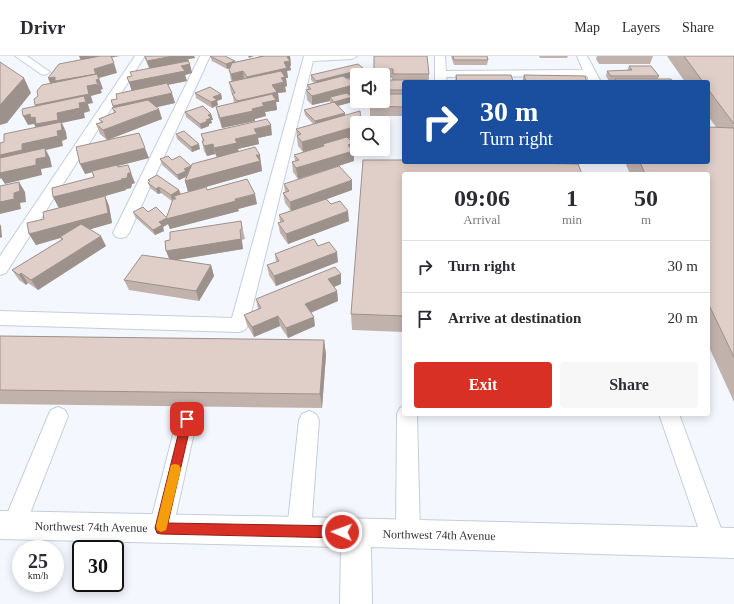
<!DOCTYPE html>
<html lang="en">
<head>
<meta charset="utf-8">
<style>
	:root { --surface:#fff; --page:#f7f7f7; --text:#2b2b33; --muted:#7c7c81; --line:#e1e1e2; --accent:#d93025 }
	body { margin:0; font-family:Georgia,serif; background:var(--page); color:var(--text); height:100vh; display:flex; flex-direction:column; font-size:15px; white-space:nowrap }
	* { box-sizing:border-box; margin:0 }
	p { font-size:13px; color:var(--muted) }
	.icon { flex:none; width:22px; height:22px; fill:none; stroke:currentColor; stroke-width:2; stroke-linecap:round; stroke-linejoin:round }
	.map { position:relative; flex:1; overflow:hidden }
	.drawer { position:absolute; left:402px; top:116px; width:308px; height:244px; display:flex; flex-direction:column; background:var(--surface); border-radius:4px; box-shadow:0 2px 10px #0003 }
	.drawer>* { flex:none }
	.guide { position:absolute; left:402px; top:24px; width:308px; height:84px; border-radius:4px; box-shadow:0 2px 10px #0003; background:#1a4fa0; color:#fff; overflow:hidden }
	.buttons { position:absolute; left:350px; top:12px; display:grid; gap:8px }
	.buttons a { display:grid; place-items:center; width:40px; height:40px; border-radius:4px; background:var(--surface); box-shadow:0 2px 10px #0003; font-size:20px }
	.speed { position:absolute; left:12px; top:484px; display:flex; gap:8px; font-size:20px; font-weight:700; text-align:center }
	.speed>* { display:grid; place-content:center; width:52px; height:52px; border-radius:50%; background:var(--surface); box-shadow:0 2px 10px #0003; line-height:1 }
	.speed small { font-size:10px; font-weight:400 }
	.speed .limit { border:2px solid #111; border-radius:6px; background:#fff; color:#111 }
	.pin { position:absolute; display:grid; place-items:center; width:34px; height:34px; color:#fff; margin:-17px; border-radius:8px; box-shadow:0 2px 6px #0006 }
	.me { position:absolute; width:44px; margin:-22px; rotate:272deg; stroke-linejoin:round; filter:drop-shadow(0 0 3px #0008) }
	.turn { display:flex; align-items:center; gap:14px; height:84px; padding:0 12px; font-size:18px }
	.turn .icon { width:52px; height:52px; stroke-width:2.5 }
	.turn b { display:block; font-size:28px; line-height:34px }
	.eta { display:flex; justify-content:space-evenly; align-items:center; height:68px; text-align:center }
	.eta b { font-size:24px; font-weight:800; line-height:28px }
	.action { display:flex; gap:8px; margin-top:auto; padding:8px 12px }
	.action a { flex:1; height:46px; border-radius:4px; background:var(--accent); color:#fff; font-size:16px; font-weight:800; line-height:46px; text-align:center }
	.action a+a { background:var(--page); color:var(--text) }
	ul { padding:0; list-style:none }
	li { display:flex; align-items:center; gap:12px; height:52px; padding:0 12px; border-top:1px solid var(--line) }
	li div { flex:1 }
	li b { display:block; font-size:15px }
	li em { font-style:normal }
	header { display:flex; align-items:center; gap:24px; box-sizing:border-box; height:56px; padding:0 20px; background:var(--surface); border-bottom:1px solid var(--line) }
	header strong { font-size:19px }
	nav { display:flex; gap:22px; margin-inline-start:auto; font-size:14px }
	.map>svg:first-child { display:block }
</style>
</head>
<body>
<header>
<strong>Drivr</strong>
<nav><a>Map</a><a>Layers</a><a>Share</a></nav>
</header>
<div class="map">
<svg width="734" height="548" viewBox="0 0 734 548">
	<rect width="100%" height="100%" fill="#f4f8fe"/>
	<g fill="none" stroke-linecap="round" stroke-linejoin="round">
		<defs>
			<path id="lane" d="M15,0H27L50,16L45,19L41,18Z
				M135,0H145L6,217L0,219V200Z
				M200,0H210L129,177L126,181L121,182L116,181L113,177Z
				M304,0H357L352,3L313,5L248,269L245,274L239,276L0,269V255L232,262Z
				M435,0H445L446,15L583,14L577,0H587L601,26H589L587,20L446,21L447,26H435Z
				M404,350V358H417L420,478L416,486L408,490L400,486L396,478L397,358L400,352Z
				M58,351L65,354L68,360L22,478L14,482L6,478L2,470L48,360L51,354Z
				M187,354L194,357L197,363L173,472L169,480L161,484L153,480L149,472L177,363L180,357Z
				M309,355L316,358L319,364L311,475L307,483L299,487L291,483L287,475L299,364L302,358Z
				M659,358H679L726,486L722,494L714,498L706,494Z"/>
			<path id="street" d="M0,455L299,461L734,472V502L371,491L372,548H340L341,491L0,483Z"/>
		</defs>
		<use href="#lane" stroke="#c4ceda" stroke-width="2"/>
		<use href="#street" stroke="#c4ceda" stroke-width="2"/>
		<use href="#lane" fill="#fff" fill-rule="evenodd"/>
		<use href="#street" fill="#fff" fill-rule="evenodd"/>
	</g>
	<path fill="#c1b2ac" d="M144,0H194L195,2L188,3L189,5H188L192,17L185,19L187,25L167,29L175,47L157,51L162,63L108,84L149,102L118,110V111L135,127L132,128L131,132L126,133V134L105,140L109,150L112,167L90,173L106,190L38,234L28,227L26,229L19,224L12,214L61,184L60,182L36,189L29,178L44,163L59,152L53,141L94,121L92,116L85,118L107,84L100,78L96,68L101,66L99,63L114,57L112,52H114L117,43L132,35L127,21L132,20L149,12Z
		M210,0L235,6L259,1L258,0H290L291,10H290L291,14L287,15L288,22H286L287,30L285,31L286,36L278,37L279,46H276L277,54L265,56L266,60L255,63V65L222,72L218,61L216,51L234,47L233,40L231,36L229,26H232L231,24L229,14L230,12L227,13L212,5Z
		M374,0L429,18V26H404V60H370V45L387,38V34H383V24H392V22H383V19H374Z
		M451,0H487L488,4L487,9H454Z
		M539,0H568L567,2H540Z
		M597,0H653L650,8H599L596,3Z
		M667,0H734V346L708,289V118H630L625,106H708L716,71L708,60V26H685Z
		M629,10L659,20L658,23L673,26H614L615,25H609L606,20L607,15H627Z
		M364,18L347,22L357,37L350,39L352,46L338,50L345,57V59L357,80L348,83L353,87L354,105L298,123L293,116L292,106L295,105L294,99L303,96L298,90L296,73L313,68L305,59L304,54L330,47V45L312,49L307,44L306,34H308L307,29L314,27L311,24V19Z
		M456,19L513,25V26H455Z
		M524,19L587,26H522Z
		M195,37L221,38L222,43L217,45L218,49L212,52L196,42Z
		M185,56L211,58L213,64H211L212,67L209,68V70L201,73L186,61Z
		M176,78L200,93L192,96L177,83Z
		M201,78L272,79L258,82L259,88L238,93L239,96L261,109L262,115L188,136L185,125L186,121L179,124L162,109L160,103L172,104L191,110L217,101L215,98L207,100L204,95L202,85H203Z
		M404,118V276L352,274L351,258Z
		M148,124L179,134L181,138L207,134L257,148L238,153L239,155L170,173L168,168L163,171L164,175L155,179L135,161L133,156H148L167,161L172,145L161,137L158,138L150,132L148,127L149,126Z
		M284,128L352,134L327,143L331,148L349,165L288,188L280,177L278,167L280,166L279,159L291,155L285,147L283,137L285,136Z
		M241,165L245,183L242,184L243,193L176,204L211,209L214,220L199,245L129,234L124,224L169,203L170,184Z
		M318,190L338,206L276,230L269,219L267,209L276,206L275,198Z
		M341,228L334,231L337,235L338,245L311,257L315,270L288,282L280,270L254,281L247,269L244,259L258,253L256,243Z
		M0,280L324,284L326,299L322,352L0,348Z"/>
	<path fill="#9d918c" d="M79,0H120L82,7Z
		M173,0H194L195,2L188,3L189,5L150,14L147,5Z
		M248,0H254L249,2Z
		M290,0L291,10H290L291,14L287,15L288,22H286L287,30L285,31L286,36L278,37L279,46H276L277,54L265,56L266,60L255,63V65L222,72L220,62L239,55L237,45L249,31L247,21L284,6L287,1Z
		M235,5L236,10L227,13L226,8Z
		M114,7L117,17L99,22L103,33L100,34L98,27L52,32L48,22L94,13Z
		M190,8L192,17L185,19L187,25L132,36L129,26L181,10Z
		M364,13V18L357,19V20L316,30V25Z
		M243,15L244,25L233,27L231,18Z
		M24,22L31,37L7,67L0,69V49Z
		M98,28L102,37L91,40L93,47L88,48L90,55L84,57L85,62L62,67L66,76L67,83L62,85L63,90L46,94L50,102L52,111L41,113L42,119L5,128L1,122L0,123V99L22,88L36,72L34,68L28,69L23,60L30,58L40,59L35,49L87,30Z
		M357,28V37L333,44L330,41V45L312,49V40Z
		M172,37L175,47L118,60L113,50Z
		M221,38L222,43L217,45L218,49L212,52L211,46L213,41Z
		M352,41V46L334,51V46Z
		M159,53L162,63L107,84L103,74Z
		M345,57V62L315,70V65Z
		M211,58L213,64H211L212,67L209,68V70L201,73L200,68L206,64L208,59Z
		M271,69L272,79L258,82L259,88L238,93L239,97L217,102L214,92L235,83L254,73Z
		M357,70V80L324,90L323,88V90L303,96L302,86Z
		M353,87L354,105L298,123L296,112L348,89Z
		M199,88L200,93L192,96L191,91Z
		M213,88L215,98L207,100L204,90Z
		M145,92L149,102L85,118L80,108Z
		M256,99H260L262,115L188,136L185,125Z
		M128,109L135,127L132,128L131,132L126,133V134L105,140L109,150L112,167L36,189L29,178L59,152L53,141L121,123Z
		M191,110L193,115L187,118L188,120L179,124L177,119L184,113Z
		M352,124V134L291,156L290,146Z
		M19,126L25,136L26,146L20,147L21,153L0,158V146L14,137Z
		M159,131L161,137L158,138L156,133Z
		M179,134L181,140H174L175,143L172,145L171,139Z
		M255,138L257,148L238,153L239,155L170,173L168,168L163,171L164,175L155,179L153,174L159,166L167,162Z
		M348,155L349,165L288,188L286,178Z
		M0,168L1,170L2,181L0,182Z
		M240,174L243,193L170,205L166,195Z
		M101,180L106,190L38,234L31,224Z
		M337,196L338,206L276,230L274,220Z
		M211,209L214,220L199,245L196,235Z
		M21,217L28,227L26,229L19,219Z
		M341,218V228L329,233L328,223Z
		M337,235L338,245L307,258L305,248Z
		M278,260L280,270L254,281L252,271Z
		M314,261L315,270L288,282L286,272Z
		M324,284L326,299L322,352L320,338Z"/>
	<path fill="#e0cfc8" stroke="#9d918c" d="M100,0H111L114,7L94,13L96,18L55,25V21L48,22L59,8Z
		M145,0H173L147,5Z
		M210,0H225L235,5L226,8Z
		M264,0H290L287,1L290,5L284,6L287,12L247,21L243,15L231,18L229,14L232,7Z
		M374,0H427L429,18H393V13H374Z
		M453,0H487L488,4H454Z
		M684,0H734V68L708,33V26H703Z
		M188,5L190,8L181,10L185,15L129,26L127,21L132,20L130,16Z
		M0,6L24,22L0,49Z
		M358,8L364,13L316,25L311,19Z
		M629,10H651L659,20H611L607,15L632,14Z
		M281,15L285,21L281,22L284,26L272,29L277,36L237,45L232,38L235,37L229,26Z
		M97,18L99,23L96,24L98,28L87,30L89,38L35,49L34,43L38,40L37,35L42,29Z
		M456,19H511L513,25L457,26Z
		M524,19L585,20L587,26H526Z
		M343,20L348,23L357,21V28L312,40L306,34L311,33L307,29Z
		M615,23H671L673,26H617Z
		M383,24H427V26H404V34H387V29H383Z
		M167,27L172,37L113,50L111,44L117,43L116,38Z
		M210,31L221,38L213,41L217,44L211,46L195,37Z
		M347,37L352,41L334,46L330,41Z
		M272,38L276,44L262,47L264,50L252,53L253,55L220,62L216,51Z
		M383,38H404V51L370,50V45H383Z
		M84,40L86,46L79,47L80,52L57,57L58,64L36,68L35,61L31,62L30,58L23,60L22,53Z
		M148,44L159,53L103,74L96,68L103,66L99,63L116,56L112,52Z
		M334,46L345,57L315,65L304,54Z
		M203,50L211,58L208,59L211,62L206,64L208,65L200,68L185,56Z
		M360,55L361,67H357V70L302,86L297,80L301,78L296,73Z
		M267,63L271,69L254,73L257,78L235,83L237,87L214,92L213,88L204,90L202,85H204L201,78Z
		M61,66L62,74L57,75L58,80L22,88V94L0,99V87L4,86V78Z
		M708,71L734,72V301L708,247V118H645L640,106H708Z
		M184,75L199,88L191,91L176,78Z
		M139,77L145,92L80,108L76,91Z
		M347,81L353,87L348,89L353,95L296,112L292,106L299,104L294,99L324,90L323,88Z
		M255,91L260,99H256L260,105L185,125L192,108Z
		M45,92L46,101L36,103V109L0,117V102Z
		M168,100L172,104L180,100L191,110L184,113L186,115L177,119L160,103Z
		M363,104H404V106H475L578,108L582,118H404V260L351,258Z
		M117,109L118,111L128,109L131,117H128L127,122L121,123L122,124L53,141L52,132L94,121L92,115Z
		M339,110L352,124L290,146L283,137L289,135L284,128Z
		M157,119L179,134L171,139L159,131L156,133L148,127L150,125L148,124Z
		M247,123L255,138L235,143L236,145L166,163L173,143H176L174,140L206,131L207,134Z
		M19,126L20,135L14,137V143L0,146V130Z
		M105,140L108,157L29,178L27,167L44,163L43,156Z
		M326,143L331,148L340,145L348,155L286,178L278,167L284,165L279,159Z
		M143,151L148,156L156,151L167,162L159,166L162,169L153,174L133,156Z
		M241,165L242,173L240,174L241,183L166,195L165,185L170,184V176Z
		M81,168L101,180L31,224L21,217L19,219L12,214L63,183L60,181Z
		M314,183L318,190L329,186L337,196L274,220L267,209L279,205L275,198Z
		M142,199L211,209L196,235L124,224Z
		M335,211L341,218L328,223L337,235L305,248L314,261L286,272L278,260L252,271L244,259L261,252L256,243Z
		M0,280L324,284L320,338L0,334Z"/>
	<path fill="#d93025" stroke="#8d1f18" d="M187,358L191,360L192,363L168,467L342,470L346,472L348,476L346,480L342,482L161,478L157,477L155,472L182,363L184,360Z"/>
	<path fill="#f59e0b" d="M175,408L179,409L181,413L167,470L166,474L161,476L157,474L156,470L170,413L171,409Z"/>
	<g text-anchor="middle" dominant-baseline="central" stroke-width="3.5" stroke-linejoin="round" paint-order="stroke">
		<g font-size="12" fill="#32363b" stroke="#fff">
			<text transform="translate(91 471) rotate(1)">Northwest 74th Avenue</text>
			<text transform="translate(439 479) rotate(1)">Northwest 74th Avenue</text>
		</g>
	</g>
</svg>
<div class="buttons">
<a><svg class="icon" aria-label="sound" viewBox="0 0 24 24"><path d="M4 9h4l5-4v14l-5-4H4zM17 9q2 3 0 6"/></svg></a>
<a><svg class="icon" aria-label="search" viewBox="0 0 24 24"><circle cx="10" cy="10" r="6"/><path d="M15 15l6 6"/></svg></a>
</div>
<div class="speed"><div>25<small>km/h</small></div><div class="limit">30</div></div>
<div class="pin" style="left:187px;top:363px;background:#d93025"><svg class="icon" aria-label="arrive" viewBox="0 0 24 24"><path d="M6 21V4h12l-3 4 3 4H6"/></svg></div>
<svg class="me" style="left:342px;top:476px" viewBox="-20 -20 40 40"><circle r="17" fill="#d93025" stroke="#fff" stroke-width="3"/><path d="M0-11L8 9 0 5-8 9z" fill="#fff"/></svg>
<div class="guide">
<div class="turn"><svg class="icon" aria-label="right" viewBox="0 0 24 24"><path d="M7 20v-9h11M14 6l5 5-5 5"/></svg><div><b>30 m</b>Turn right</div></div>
</div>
<section class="drawer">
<div class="eta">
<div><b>09:06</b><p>Arrival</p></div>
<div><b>1</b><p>min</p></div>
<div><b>50</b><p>m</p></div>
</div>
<ul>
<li><svg class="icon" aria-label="right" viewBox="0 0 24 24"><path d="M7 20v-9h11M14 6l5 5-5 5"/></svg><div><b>Turn right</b></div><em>30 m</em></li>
<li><svg class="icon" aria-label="arrive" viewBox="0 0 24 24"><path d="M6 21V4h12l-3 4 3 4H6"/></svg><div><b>Arrive at destination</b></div><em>20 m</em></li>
</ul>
<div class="action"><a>Exit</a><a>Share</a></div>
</section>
</div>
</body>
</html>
